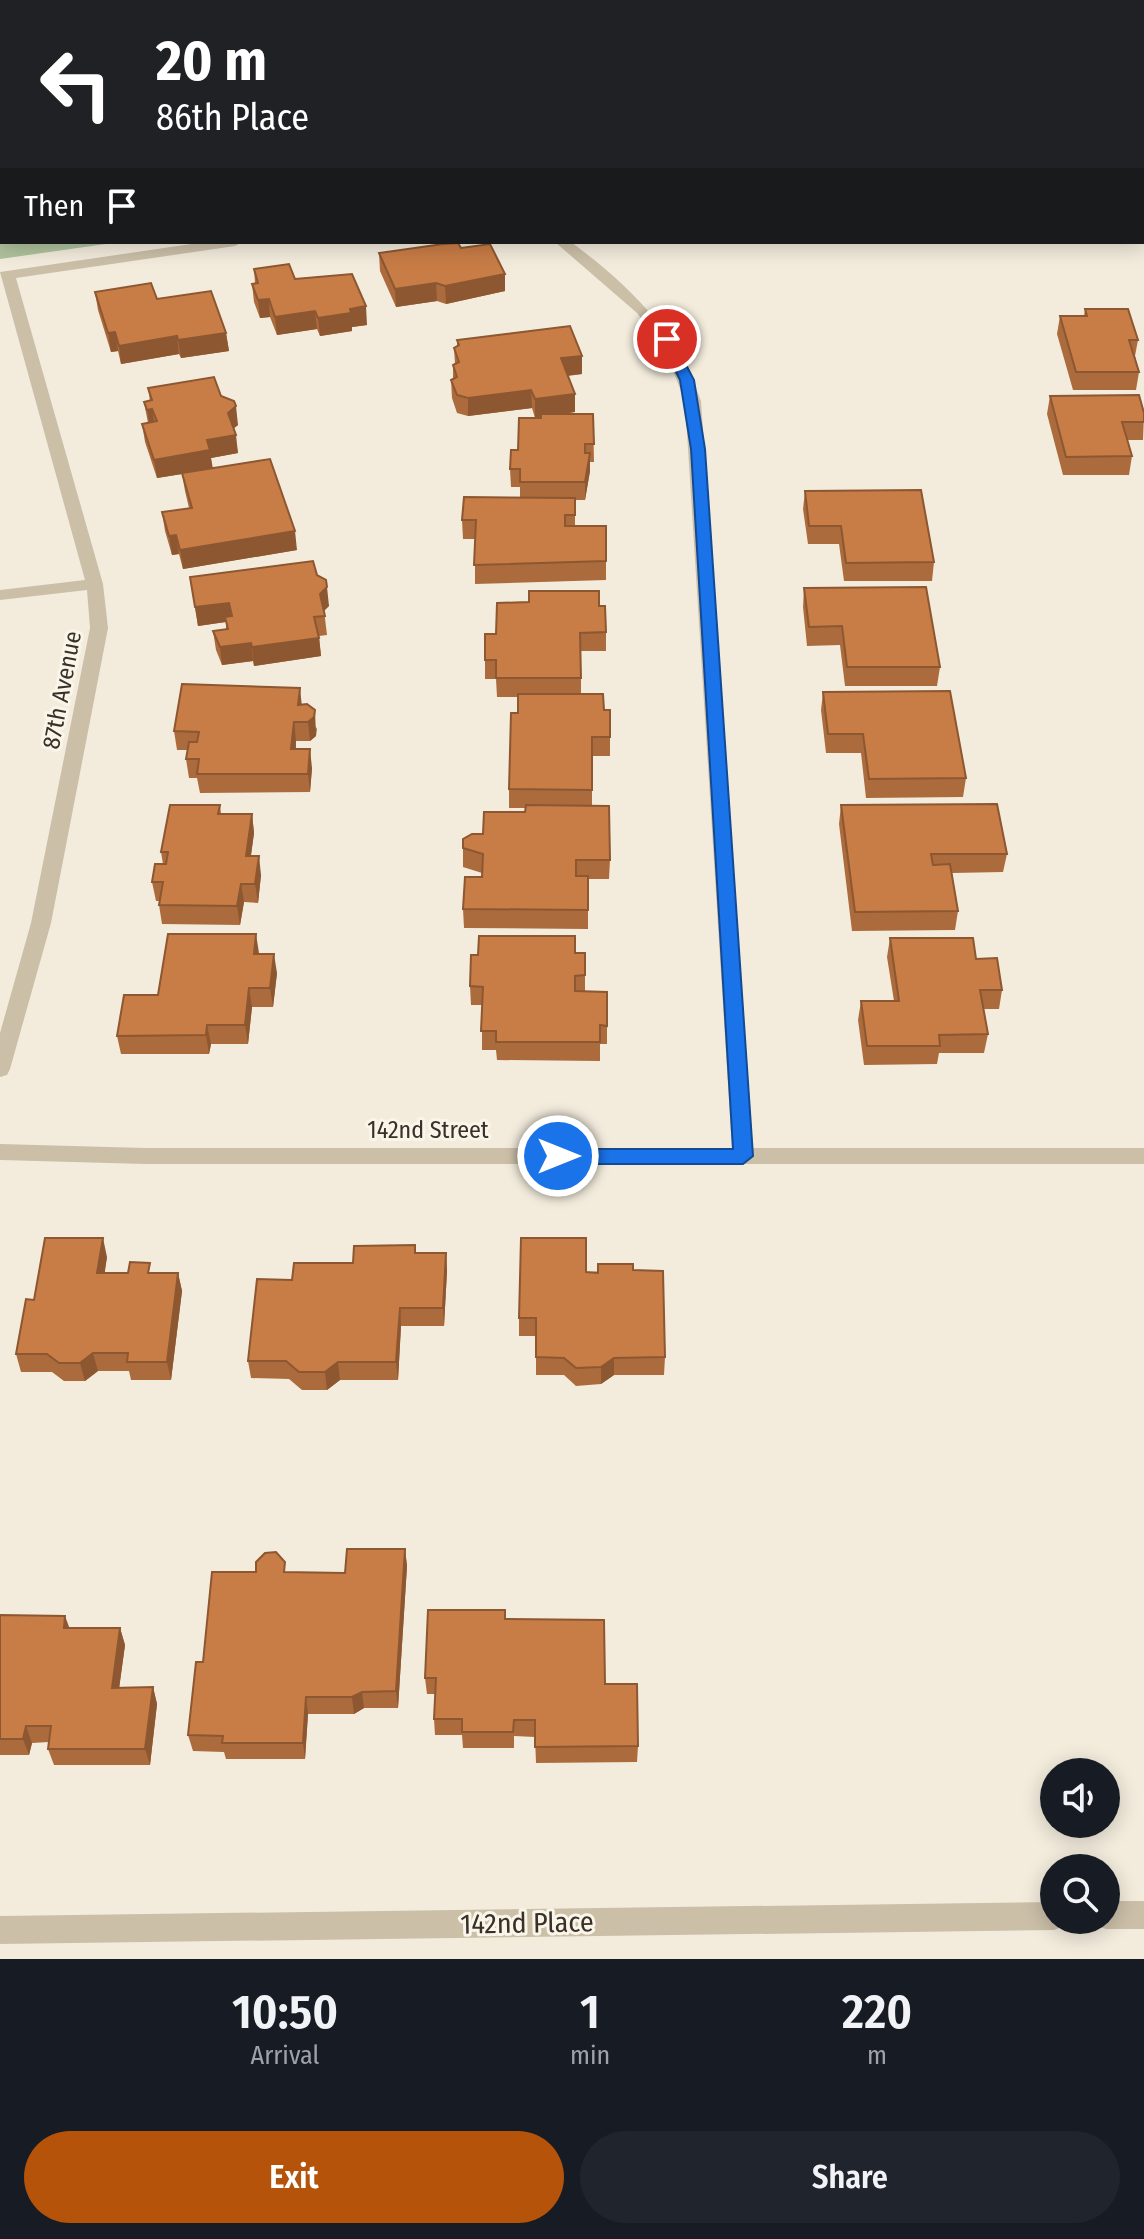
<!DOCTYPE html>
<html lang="en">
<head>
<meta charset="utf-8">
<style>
	:root { --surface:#171b24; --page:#20242c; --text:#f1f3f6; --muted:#9ea1a6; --accent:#b45309 }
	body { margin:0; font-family:"Fira Sans Condensed",sans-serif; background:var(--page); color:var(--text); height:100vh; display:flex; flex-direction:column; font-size:30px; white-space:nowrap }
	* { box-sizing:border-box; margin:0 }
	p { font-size:26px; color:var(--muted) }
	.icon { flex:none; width:44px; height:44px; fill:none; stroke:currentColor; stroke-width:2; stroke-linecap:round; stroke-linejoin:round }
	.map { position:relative; height:1959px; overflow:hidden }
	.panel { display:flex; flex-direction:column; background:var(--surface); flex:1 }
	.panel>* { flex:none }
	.hud { position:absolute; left:0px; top:0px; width:1144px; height:244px; box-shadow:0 4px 20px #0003; background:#202124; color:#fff; overflow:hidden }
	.fabs { position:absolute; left:1040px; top:1758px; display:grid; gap:16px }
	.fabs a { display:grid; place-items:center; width:80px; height:80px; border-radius:50%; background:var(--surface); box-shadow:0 4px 20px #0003; font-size:40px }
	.pin { position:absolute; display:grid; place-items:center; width:68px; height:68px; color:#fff; margin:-34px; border:4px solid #fff; border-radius:50%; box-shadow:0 2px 8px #0007 }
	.me { position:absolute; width:88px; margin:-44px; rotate:90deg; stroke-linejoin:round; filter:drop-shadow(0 0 6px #0008) }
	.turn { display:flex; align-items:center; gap:28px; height:168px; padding:0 24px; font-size:36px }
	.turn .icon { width:104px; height:104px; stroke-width:2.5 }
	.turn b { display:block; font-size:56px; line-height:68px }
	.then { display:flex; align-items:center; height:76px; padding:0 24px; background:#0003; gap:16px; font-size:30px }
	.eta { display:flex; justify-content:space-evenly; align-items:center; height:136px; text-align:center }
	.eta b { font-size:48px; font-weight:600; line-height:56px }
	.cta { display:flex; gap:16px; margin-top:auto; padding:16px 24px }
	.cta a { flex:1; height:92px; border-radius:48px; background:var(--accent); color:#fff; font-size:32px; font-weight:600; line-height:92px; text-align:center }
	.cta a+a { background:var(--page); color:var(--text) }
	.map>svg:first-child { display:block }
</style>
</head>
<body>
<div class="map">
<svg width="1144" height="1959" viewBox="0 0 1144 1959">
	<rect width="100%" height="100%" fill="#f3ecdd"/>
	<path fill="#afc29c" d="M0,0H1110L2,2V242H120L0,259Z"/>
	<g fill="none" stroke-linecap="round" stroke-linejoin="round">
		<path stroke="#b7a992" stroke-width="4" stroke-dasharray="3 3" stroke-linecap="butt" d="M946,0L949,2"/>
		<path fill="#cbbfa8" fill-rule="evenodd" d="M1142,191H1144V202H1142Z
			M205,242H242L235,246L16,278L103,584L108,628L51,923L10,1069L7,1075L0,1077V1033L31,923L90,628L87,590L0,600V590L85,580L0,272Z
			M555,242H571C630,286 676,331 701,401L753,1148H1144V1164H145L0,1160V1144L145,1148H732L685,401L665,351L637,313Z
			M1106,1901H1144V1929H1106L1096,1925L1094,1920H1106Z
			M1054,1902V1920H1066L1064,1926L1054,1930L0,1944V1916Z"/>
	</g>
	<path fill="#ac6b3c" d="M461,248L505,274V291L446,304L437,301L396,307L380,271L379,253Z
		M254,269L295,279L367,325L352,327V331L320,336L317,329L277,335L270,317L260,318L254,302L252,284L255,283Z
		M95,292L157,299L226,333L229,351L181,358L179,354L121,364L118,351L111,352L98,310Z
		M1085,309L1138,340L1135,356L1139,372L1136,390H1073L1057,334L1060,316H1084Z
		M457,340L582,356V374L568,376L575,412L562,414H593L594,462H590V471L585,500H575V526H606V580L475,584V539H463L462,520L520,498V487H511L510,469L518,450L541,417L535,418L532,408L468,416L457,413L452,398L451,380L453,379V365L455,364L454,348L457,346Z
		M148,388L221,396L238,425L233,429L238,453L211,458L212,468L297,550L183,569L179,554L172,555L165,531L162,512L189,508L185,491L182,474L157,478L145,442L142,424L148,423L144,402L150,401Z
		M1050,396L1144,413L1143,440H1127L1132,456L1129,475H1063L1047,414Z
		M805,491L934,562L932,581H844L839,544H808L803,509Z
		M317,575L329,606L324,610L327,635L319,636L321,656L254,666L253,661L222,665L216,650L213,631L226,629V622L198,626L190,577Z
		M804,588L940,667L937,686H845L840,645L807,646L803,607Z
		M599,606L606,632V651H581V694L604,710H610V756H592V805L610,860L609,879H588V929L464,928L463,909L482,877V873L463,867V839L483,834L525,812L526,808H509V789L518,713V697H497L496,679H485V660L496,634Z
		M823,692L966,778L963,797L866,798L861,753H826L821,710Z
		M302,704L317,729L316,736L310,741H296V749L312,768L310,792L200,793L197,778H189L186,759L188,750H177L174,731Z
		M220,805L221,814H252L254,833L251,856L261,875L258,903L244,902L240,925L162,924L159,905V901H156L152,882L163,864L161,852Z
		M841,805L1007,854L1003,872L952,873L958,911L955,930L852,931L839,824Z
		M890,938L976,959L1002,990L999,1009H983L988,1034L984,1053H939L937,1064L864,1065L858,1020L861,1001H894L887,957Z
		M575,953H585V991L607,1026V1044H600V1061L497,1060L496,1050H482V1005H471L470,986Z
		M259,954L277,973L273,1007H252L248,1044H211L209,1054H121L117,1036L158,995Z
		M416,1253H446L447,1271L444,1326H401L398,1380H340L327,1390H302L289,1379L251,1378L248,1361L292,1280L353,1263Z
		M107,1257L104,1273H178L182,1291L171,1380H131L129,1371H98L85,1381H64L52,1372H21L16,1354L34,1300Z
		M633,1270L665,1357L664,1375H614L601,1384L576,1386L564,1375H536V1336H519V1318L586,1272Z
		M405,1549L407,1566L398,1708H364L354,1714H308L305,1759H226L224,1752L193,1751L188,1735L287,1573H345Z
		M505,1610V1619L605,1684L638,1746L637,1762L536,1763L535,1737L514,1736V1748H463L462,1735H435L434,1719L435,1694H427L425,1678Z
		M0,1615L69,1628H120L125,1645L119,1688L153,1687L157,1704L150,1765H54L48,1749L49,1742L32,1743L29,1755H0Z"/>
	<path fill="#8c5731" d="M505,274V291L446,304L445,286Z
		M436,283L437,301L396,307L395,289Z
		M269,299L270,317L260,318L258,300Z
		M366,306L367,325L352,327V331L320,336L318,318L350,309Z
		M315,311L317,329L277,335L275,317Z
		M115,332L118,351L111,352L108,333Z
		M226,333L229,351L181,358L178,340Z
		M177,336L179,354L121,364L119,346Z
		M582,356V374L561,376V358Z
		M531,390L532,408L468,416V398Z
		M575,394V412L535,418V399Z
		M236,406L238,425L230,431L228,413Z
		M152,409L155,427L150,428L147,410Z
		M236,435L238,453L211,458L213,469L157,478L154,460L207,440Z
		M590,453V471L585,500V482Z
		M295,531L297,550L183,569L180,550Z
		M176,535L179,554L172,555L169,536Z
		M327,587L329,606L322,613L320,594Z
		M229,603L232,621L198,626L195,607Z
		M319,638L321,656L254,666L252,647Z
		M251,643L253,661L222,665L220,647Z
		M300,688L302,707L300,723L298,705Z
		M315,710L316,736L310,741L308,722Z
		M294,722L296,741L294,768L291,749Z
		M310,749L312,768L310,792L308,774Z
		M252,814L254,833L248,875L246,856Z
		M259,856L261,875L258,903L255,884Z
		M241,884L244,902L240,925L237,906Z
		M256,934L259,953L256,973L254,954Z
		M274,954L277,973L273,1007L270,988Z
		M249,988L252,1007L248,1044L245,1025Z
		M207,1025L211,1044L209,1054L206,1035Z
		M103,1238L107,1257L102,1292L97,1273Z
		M446,1253L447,1271L444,1326L443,1308Z
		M178,1273L182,1291L171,1380L167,1362Z
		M400,1308L401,1326L398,1380L396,1362Z
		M93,1353L98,1371L85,1381L80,1363Z
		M614,1358V1375L601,1384V1367Z
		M338,1362L340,1380L327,1390L325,1372Z
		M405,1549L407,1566L398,1708L396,1691Z
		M65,1616L71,1632L64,1628Z
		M120,1628L125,1645L117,1704L112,1688Z
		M153,1687L157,1704L150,1765L145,1749Z
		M362,1692L364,1708L354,1714L352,1697Z
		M306,1697L308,1714L305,1759L303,1743Z
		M26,1726L32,1743L29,1755L23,1739Z"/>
	<path fill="#c87c46" stroke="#8c5731" stroke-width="2" d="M458,243L461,248L490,244L505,274L445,286L436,283L395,289L379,253L443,244Z
		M289,264L295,279L352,274L366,306L350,309L351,313L318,318L315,311L275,317L269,299L258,300L252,284L258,283L254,269Z
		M151,283L157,299L211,291L226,333L178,340L177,336L119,346L115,332L108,333L95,292Z
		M1085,309H1128L1138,340H1129L1139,372H1076L1060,316H1087Z
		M570,326L582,356L561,358L575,394L535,399L531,390L468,398L457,395L451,380L457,377L453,365L459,362L454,348L459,345L457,340Z
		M214,377L221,396L234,401L236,406L228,413L236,435L207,440L210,450L154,460L142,424L157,421L152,409L147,410L144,402L152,400L148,388Z
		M1139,395L1144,413V422H1122L1132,456L1066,457L1050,396Z
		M541,414H593L594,444H585V453H590L585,482H520V469H510L511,450H518L519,418H541Z
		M270,459L295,531L180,550L176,535L169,536L162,512L192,508L182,473Z
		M921,490L934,562L846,563L841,526H809L805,491Z
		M464,497L575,498V515H565V526H606V561L474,565L476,520H462Z
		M313,561L317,575L326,580L327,587L320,594L325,616L314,617L319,638L252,647L251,643L220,647L213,631L228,629L225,617L232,616L229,603L195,607L190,577Z
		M926,587L940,667H847L842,626L809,627L804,588Z
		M529,591H599V606H605L606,632L580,633L581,678H496V660H485V634H496L497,603L529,602Z
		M182,684L300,688L298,705L307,704L315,710L314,717L308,722H294L291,749H310L308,774H197L199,759H186L189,742H197L199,732L174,731Z
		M950,691L966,778L869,779L863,734H828L823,692Z
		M518,694H603L604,710H610V737H592V790L509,789L511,713H518Z
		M997,804L1007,854H931L933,865L950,864L958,911L855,912L841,805Z
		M170,805H220L218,814H252L246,856H259L255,884H241L237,906L159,905L163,882H152L155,864H166L168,852H161Z
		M526,805L609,806L610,860H576V876H588V910L463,909L465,877H482L483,854L463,848V839L472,834H483L484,812H525Z
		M168,934H256L254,954H274L270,988H249L245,1025H207L206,1035L117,1036L124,995H158Z
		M479,936H575V953H585V975L575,976V991L607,992V1026L600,1025V1042H496V1031H481L483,987L470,986L471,955H478Z
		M890,938H973L976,959L997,958L1002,990H980L988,1034L939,1035L940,1046H867L861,1001H899Z
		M45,1238H103L97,1273H128L130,1262L150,1263L148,1273H178L167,1362H127L128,1353H93L80,1363H59L47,1354H16L26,1299L34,1300Z
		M521,1238H586V1272L598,1273V1264H633V1270L663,1271L665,1357L614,1358L601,1367L576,1368L564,1358L536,1357V1318H519Z
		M415,1245V1253H446L443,1308H400L396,1362H338L325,1372H299L286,1361H248L257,1279L292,1280L294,1263H353L354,1246Z
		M347,1549H405L396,1691L362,1692L352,1697H306L303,1743H222L223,1736L188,1735L196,1662H203L212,1572H256V1562L265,1553L276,1552L285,1562L284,1572L345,1573Z
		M428,1610H505V1619L604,1620L605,1684H637L638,1746L535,1747V1720H514L513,1732H462V1719H434L436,1678H425Z
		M0,1615L65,1616L64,1628H120L112,1688L153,1687L145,1749H48L51,1726H26L23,1739H0Z"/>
	<path fill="#1a73e8" stroke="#114b97" stroke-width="2" d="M662,336H671L694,380L705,449L753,1156L743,1164H558L549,1156L558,1149H733L691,449L680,380L660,339Z"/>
	<g text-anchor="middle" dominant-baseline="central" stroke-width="6" stroke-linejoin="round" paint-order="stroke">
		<g font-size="24" fill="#383029" stroke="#faf5e9">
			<text transform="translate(62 690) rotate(-79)">87th Avenue</text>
			<text x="428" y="1130">142nd Street</text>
		</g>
		<g font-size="28" fill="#383029" stroke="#faf5e9">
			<text transform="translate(527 1923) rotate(-1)">142nd Place</text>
		</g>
	</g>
</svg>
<div class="fabs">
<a><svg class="icon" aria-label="sound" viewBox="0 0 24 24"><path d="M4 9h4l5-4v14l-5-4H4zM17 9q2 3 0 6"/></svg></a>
<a><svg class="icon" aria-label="search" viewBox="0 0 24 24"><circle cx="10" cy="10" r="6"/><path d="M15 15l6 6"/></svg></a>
</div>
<div class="pin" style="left:667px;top:339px;background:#d93025"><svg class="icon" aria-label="arrive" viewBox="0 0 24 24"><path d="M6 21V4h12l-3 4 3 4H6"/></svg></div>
<svg class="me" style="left:558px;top:1156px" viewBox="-20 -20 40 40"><circle r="17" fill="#1a73e8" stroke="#fff" stroke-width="3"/><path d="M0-11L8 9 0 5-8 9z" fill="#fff"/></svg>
<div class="hud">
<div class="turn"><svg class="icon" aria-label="left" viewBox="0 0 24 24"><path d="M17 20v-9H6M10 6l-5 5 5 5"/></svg><div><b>20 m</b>86th Place</div></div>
<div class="then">Then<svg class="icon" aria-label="arrive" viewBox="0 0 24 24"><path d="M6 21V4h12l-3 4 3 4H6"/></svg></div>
</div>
</div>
<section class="panel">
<div class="eta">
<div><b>10:50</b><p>Arrival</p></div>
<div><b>1</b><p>min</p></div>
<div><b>220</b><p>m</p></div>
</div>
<div class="cta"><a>Exit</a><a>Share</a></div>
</section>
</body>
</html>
